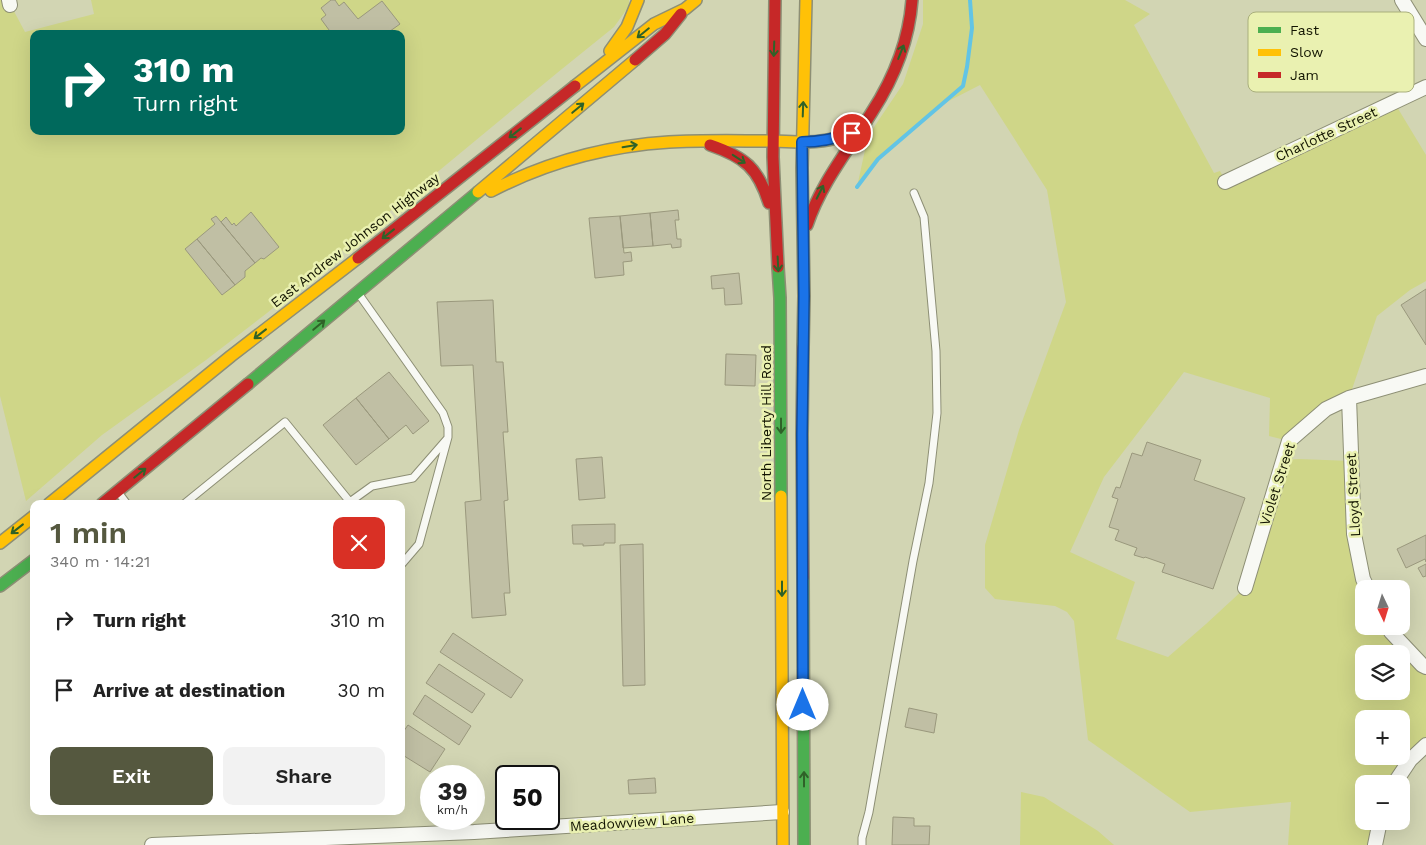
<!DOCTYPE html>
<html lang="en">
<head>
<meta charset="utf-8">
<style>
	:root { --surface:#fff; --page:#f2f2f2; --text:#222; --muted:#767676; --accent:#55583f }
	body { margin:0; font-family:"Work Sans",sans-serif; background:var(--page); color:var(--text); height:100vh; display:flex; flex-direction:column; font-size:19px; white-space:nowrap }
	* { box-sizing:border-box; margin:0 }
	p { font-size:16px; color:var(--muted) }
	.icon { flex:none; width:28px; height:28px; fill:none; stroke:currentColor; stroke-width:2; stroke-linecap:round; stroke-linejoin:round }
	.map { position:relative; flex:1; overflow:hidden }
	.drawer { position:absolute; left:30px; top:500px; width:375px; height:315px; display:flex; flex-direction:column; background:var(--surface); border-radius:10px; box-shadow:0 5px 20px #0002 }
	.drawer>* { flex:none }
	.top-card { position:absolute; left:30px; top:30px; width:375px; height:105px; border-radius:10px; box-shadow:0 5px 20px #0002; background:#00695c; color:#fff; overflow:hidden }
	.needle { width:32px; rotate:176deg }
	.controls { position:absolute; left:1355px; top:580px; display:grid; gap:10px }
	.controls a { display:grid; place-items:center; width:55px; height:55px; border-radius:10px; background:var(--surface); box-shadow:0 5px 20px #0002; font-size:25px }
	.speed { position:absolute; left:420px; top:765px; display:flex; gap:10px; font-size:25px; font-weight:700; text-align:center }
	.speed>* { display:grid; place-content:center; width:65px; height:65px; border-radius:50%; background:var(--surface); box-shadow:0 5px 20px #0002; line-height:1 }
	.speed small { font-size:12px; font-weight:400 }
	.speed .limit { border:2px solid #111; border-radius:8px; background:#fff; color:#111 }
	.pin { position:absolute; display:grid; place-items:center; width:42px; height:42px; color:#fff; margin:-21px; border:2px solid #fff; border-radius:50%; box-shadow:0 1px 5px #0007 }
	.me { position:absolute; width:55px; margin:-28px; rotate:0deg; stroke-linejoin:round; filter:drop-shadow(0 0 4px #0008) }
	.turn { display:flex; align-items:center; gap:18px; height:105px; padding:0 20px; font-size:22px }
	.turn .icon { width:65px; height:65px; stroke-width:2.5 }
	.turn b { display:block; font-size:35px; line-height:42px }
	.round { display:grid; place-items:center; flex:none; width:52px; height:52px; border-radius:10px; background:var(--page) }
	.headline { display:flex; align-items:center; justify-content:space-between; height:85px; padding:0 20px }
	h1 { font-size:30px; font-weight:600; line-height:38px; color:var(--accent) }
	.primary-button { display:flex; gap:10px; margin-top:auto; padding:10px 20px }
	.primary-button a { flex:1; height:58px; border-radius:10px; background:var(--accent); color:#fff; font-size:20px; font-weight:600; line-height:58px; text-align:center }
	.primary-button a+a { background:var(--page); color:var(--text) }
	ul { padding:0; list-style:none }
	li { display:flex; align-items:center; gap:15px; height:70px; padding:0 20px }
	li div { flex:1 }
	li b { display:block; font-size:19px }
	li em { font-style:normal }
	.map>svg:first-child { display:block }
</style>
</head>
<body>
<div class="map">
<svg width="1426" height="845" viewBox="0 0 1426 845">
	<rect width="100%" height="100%" fill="#d2d5b3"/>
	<path fill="#cfd688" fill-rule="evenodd" d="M0,0H8L25,32L94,14L91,0H629V6L614,27L557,73L267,313L206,360L102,435L26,501L0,396ZM34,34H401V131H34Z
		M923,0H1125L1150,14L1134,25L1214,173L1220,171L1226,182L1394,102L1426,155V281L1410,290L1377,316L1349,398L1289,441L1269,436L1270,398L1184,372L1156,409L1104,477L1070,552L1135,582L1116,639L1168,657L1206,624L1245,588L1283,460L1299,459L1351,461L1364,589V626H1388L1426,667V745L1394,784H1364V821H1380L1375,845H1288L1291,802L1190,812L1088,740L1074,621L1067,612L1055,606L995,599L985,588V545L1019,430L1066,302L1047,190L980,85L935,108L878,159L857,187L868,136L903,84L923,24ZM1364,654H1401V691H1364ZM1364,719H1401V756H1364Z
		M1021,792L1044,797L1098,831L1114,845H1020Z"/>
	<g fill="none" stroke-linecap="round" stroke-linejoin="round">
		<path stroke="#62c4e5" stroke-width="4" d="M857,187L878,159L963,86L967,67L972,28L970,0"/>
	</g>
	<path fill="#c0bfa4" stroke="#9a987d" d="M331,0H335L339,6L344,2L358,19L382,1L400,24L386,34H332L321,19L326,15L321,8Z
		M678,210L679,220H675L677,239H681V247L672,248L671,244L653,246L650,213Z
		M251,212L279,247L264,259L261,258L255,263L221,222L226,217L232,225L234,223L236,226Z
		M650,213L653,246L623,248L620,216Z
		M216,216L255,263L245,271V277L235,285L197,239L215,224L211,219Z
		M620,216L624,253L631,252L632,261L623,262L624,275L595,278L589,218Z
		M197,239L235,285L222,295L185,249Z
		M739,273L742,304L725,305L724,288L712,289L711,276Z
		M1426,289V345L1401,305Z
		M493,300L496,362H503L508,432H503L508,500L504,501L510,593H504L506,615L472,618L465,502L481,500L473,365L441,366L437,302Z
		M726,354L756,355L755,386L725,385Z
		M389,372L429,421L413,434L406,425L389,439L356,398Z
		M356,398L389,439L356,465L323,425Z
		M1147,442L1201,460L1194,480L1245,498L1213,589L1162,572L1165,564L1145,557L1144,558L1134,555L1137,548L1115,540L1119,530L1109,527L1118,499L1112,497L1116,487L1120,488L1132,453L1142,456Z
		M602,457L605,498L579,500L576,459Z
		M615,524V543H604V545L583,546V544H573L572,525Z
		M1426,535V562L1425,559L1406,568L1397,549Z
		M643,544L645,685L623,686L620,545Z
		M1426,564V576L1423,577L1418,568Z
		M453,633L523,680L511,698L440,652Z
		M439,664L485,694L472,713L426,683Z
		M425,695L471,726L459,745L413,714Z
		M909,708L937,714L934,733L905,727Z
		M408,725L445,749L430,772L401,754V735Z
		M655,778L656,793L629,794L628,780Z
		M893,817L914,818V826H930L929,845H892Z"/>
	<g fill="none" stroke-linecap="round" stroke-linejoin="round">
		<defs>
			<path id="lane" d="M358,293L443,413L448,427V437L419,544L401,565
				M118,492L127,504
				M184,504L285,422L350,502
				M347,504L372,486L413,478L447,439
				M862,845V838L869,812L913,561L929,483L937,413L936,351L924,217L914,193"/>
			<path id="street" d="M9,0L10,5
				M1402,0L1426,39
				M1225,182L1426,87
				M1349,398L1354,534L1363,579L1368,589
				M1245,588L1289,441L1326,409L1349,398L1426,376
				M1388,626L1391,632L1422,665L1426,667
				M1394,784L1410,760L1426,745
				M152,845L474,832L782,812
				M1375,845L1380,821"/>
			<path id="fast" d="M778,267L780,298L781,496
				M248,384L478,192
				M803,578L804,845
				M0,586L34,560"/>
			<path id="slow" d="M610,51L627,27L638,0
				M575,86L654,24L685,9L696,0
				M491,191C547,162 607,146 669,142C703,140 738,141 772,141C793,142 815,144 836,138C847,135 857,129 866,122
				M478,192L635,60
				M803,347L804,296L802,168L806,0
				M781,496L783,845
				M49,504L231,356L358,258
				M0,543L34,516"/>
			<path id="jam" d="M775,0L773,157L778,267
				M635,60L665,34L681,14
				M710,145C745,157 758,168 769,203
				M807,225C821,183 849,149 872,112C894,78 909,40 912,0
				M358,258L575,86
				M102,504L248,384
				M803,578L802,434L803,347"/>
		</defs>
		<use href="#lane" stroke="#8d8f75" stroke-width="9"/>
		<use href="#street" stroke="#8d8f75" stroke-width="16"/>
		<use href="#fast" stroke="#8d8f75" stroke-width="14"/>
		<use href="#slow" stroke="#8d8f75" stroke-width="14"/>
		<use href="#jam" stroke="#8d8f75" stroke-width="14"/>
		<use href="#lane" stroke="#f8f9f4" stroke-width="7"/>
		<use href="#street" stroke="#f8f9f4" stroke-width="14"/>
		<use href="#fast" stroke="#4caf50" stroke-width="11"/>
		<use href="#slow" stroke="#ffc107" stroke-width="11"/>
		<use href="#jam" stroke="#c62828" stroke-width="11"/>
	</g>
	<defs><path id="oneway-shaft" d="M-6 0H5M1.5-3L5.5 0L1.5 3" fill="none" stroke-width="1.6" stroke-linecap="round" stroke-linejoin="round" transform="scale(1.25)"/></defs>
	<g stroke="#2f6228">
		<use href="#oneway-shaft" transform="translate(643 33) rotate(141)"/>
		<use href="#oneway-shaft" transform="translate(774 49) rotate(92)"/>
		<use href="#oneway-shaft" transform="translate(901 52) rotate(-68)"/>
		<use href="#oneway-shaft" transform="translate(578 108) rotate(-40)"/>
		<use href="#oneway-shaft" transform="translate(803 109) rotate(-88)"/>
		<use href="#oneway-shaft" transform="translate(515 133) rotate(142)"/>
		<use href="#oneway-shaft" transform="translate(630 146) rotate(-9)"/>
		<use href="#oneway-shaft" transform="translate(739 159) rotate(33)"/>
		<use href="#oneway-shaft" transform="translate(820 192) rotate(-63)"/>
		<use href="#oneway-shaft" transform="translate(388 234) rotate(142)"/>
		<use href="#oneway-shaft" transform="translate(778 264) rotate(87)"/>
		<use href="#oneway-shaft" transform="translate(319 325) rotate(-40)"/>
		<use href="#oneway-shaft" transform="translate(260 334) rotate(142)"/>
		<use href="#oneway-shaft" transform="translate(781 426) rotate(90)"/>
		<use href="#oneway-shaft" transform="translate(140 473) rotate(-39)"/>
		<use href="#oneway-shaft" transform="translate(17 529) rotate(142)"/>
		<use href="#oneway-shaft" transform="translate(782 589) rotate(90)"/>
		<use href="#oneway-shaft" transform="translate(804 779) rotate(-90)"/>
	</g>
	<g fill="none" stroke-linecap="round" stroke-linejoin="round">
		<defs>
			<path id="route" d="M803,705L802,434L804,296L802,142C820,142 835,139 852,133"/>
		</defs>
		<use href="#route" stroke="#114b97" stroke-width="12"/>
		<use href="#route" stroke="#1a73e8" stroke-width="9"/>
	</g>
	<g text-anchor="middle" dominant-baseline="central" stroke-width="5" stroke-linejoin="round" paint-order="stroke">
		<g font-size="14" fill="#121400" stroke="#eaf1b1">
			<text transform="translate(1326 134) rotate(-25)">Charlotte Street</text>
			<text transform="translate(355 240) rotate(-38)">East Andrew Johnson Highway</text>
			<text transform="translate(766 423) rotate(-90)">North Liberty Hill Road</text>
			<text transform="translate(1277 484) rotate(-72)">Violet Street</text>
			<text transform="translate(1353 495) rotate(-93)">Lloyd Street</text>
			<text transform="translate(632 822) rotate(-4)">Meadowview Lane</text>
		</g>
	</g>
	<rect x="1248" y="12" width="166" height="80" rx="8" fill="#eaf1b1" stroke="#a9af7c" stroke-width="1"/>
	<rect x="1258" y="27" width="23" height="6" fill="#4caf50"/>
	<rect x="1258" y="49" width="23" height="7" fill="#ffc107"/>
	<rect x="1258" y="72" width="23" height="6" fill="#c62828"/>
	<g font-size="14" fill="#121400">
		<text x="1290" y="35">Fast</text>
		<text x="1290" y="57">Slow</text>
		<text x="1290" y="80">Jam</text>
	</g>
</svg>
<div class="controls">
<a><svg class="needle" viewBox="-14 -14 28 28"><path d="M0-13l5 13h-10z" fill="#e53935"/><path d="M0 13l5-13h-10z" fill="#767676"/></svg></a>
<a><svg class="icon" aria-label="layers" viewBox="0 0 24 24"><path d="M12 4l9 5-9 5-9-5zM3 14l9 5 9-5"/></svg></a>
<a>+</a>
<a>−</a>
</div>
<div class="speed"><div>39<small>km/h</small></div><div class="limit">50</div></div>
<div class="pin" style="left:852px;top:133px;background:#d93025"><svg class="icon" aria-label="arrive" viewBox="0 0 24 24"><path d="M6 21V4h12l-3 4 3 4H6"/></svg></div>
<svg class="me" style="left:803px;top:705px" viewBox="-20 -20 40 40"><circle r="19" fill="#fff"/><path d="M0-13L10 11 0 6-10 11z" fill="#1a73e8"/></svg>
<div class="top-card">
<div class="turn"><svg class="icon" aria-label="right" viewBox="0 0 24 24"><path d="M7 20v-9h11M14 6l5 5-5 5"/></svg><div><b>310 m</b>Turn right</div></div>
</div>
<section class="drawer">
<div class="headline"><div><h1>1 min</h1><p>340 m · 14:21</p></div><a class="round" style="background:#d93025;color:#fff"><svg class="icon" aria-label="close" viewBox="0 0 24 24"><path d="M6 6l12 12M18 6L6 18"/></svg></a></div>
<ul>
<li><svg class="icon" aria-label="right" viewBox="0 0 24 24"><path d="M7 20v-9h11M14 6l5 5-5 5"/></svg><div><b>Turn right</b></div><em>310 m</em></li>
<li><svg class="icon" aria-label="arrive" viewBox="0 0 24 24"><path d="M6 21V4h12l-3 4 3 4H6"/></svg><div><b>Arrive at destination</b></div><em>30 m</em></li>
</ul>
<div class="primary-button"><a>Exit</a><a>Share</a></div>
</section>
</div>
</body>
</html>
